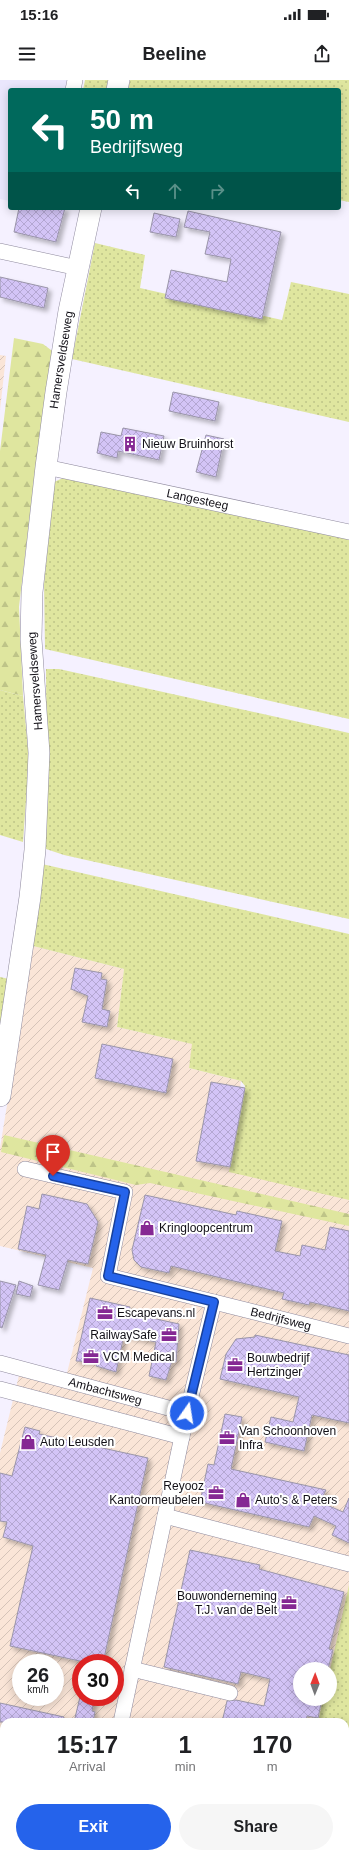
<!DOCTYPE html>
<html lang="en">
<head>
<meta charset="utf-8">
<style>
	:root { --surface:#fff; --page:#f6f6f6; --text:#202124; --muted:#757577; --accent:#2563eb }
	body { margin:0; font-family:Arial,sans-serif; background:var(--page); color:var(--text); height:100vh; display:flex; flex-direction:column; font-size:15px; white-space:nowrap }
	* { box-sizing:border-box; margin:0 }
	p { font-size:13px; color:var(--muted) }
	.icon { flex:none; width:22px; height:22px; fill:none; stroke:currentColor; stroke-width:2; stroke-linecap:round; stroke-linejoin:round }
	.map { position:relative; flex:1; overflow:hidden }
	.details { position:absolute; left:0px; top:1638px; width:349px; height:140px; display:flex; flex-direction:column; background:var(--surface); border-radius:12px 12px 0 0; box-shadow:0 2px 10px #0003 }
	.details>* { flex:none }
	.banner { position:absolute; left:8px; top:8px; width:333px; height:122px; border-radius:4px; box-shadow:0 2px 10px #0003; background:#00695c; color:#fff; overflow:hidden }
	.needle { width:26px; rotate:1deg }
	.tools { position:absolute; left:293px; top:1582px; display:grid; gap:8px }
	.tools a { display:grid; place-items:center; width:44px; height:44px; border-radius:50%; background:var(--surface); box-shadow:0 2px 10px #0003; font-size:20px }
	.speed { position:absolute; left:12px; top:1574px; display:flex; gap:8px; font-size:20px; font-weight:700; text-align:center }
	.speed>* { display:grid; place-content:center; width:52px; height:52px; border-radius:50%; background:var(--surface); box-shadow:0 2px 10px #0003; line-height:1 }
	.speed small { font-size:10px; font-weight:400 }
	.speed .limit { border:6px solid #d22; background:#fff; color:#111 }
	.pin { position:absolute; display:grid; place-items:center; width:34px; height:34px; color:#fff; margin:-41px -17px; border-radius:50% 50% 50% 0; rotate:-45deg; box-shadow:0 0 4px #0007 }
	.pin .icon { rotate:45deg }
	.me { position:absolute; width:44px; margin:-22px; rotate:13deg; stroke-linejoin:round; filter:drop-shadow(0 0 3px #0008) }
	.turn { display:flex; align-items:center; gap:14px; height:84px; padding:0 16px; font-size:18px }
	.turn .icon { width:52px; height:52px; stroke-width:2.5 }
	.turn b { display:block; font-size:28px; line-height:34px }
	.lanes { display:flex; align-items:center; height:38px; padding:0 16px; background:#0003; justify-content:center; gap:20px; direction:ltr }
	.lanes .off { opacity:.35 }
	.eta { display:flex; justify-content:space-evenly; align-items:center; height:68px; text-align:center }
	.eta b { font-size:24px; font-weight:700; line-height:28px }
	.cta { display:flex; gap:8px; margin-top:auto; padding:8px 16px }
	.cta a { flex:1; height:46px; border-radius:24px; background:var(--accent); color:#fff; font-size:16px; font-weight:700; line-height:46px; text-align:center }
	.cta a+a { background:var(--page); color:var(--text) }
	.status { display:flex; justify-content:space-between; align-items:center; height:28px; padding:0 20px; background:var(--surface); direction:ltr }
	.status svg { height:11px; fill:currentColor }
	header { display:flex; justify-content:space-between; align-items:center; height:52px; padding:0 16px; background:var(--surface); font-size:18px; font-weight:700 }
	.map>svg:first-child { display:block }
</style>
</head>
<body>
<div class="status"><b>15:16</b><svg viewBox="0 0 49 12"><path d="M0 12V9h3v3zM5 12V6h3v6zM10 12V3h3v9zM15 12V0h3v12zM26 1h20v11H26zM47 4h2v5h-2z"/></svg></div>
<header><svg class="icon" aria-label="menu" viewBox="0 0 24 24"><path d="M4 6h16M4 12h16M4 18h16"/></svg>Beeline<svg class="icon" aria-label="share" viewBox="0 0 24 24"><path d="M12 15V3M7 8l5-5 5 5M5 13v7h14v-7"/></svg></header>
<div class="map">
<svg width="349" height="1778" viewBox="0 0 349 1778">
	<defs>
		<pattern id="industrial-furrows" width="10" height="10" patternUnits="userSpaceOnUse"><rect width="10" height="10" fill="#fae5d7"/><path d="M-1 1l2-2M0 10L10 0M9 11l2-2" fill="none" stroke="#d5c3b8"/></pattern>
		<pattern id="grass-dots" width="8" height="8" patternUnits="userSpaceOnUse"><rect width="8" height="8" fill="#dfe69f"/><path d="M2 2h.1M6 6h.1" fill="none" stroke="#bec488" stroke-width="1.8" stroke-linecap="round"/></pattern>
		<pattern id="forest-firs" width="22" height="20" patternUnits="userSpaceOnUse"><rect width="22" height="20" fill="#dfe69f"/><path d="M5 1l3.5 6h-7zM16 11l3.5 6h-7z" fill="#bec488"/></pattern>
		<pattern id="building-cross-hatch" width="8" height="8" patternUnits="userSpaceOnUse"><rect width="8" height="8" fill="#d3c4f6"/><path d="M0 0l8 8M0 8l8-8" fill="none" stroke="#b4a7d2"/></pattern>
		<filter id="shadow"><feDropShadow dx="3.5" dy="3.5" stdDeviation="2" flood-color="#0004"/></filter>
	</defs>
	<rect width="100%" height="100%" fill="#f5f1ff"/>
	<path fill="#eae7fd" d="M0,0H67L65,10H10V121L0,119Z"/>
	<path fill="url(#industrial-furrows)" fill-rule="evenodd" d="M0,275L6,276L0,330Z
		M33,866L124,889L117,947L193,964L189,988L241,1001L230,1087L349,1117V1516L330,1595V1589H300V1619H324L319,1642H4V1774H290L289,1778H0V1373L22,1283L67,1293L93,1188L0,1166V1068ZM21,1583H55V1617H21ZM81,1583H115V1617H81Z"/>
	<path fill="url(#grass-dots)" d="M85,0H110L108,10H83Z
		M130,0H349V122L339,120V10H128Z
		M95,163L145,175L140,208L282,240L291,202L349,214V342L72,279Z
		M63,398L349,458V639L45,569L44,504L54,402Z
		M46,589H59L349,653V839L64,775L43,768L47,731Z
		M0,610L23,616L29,679L23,762L0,755Z
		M42,784L349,854V1120L229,1092L245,1006L241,1001L189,988L192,964L117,947L124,889L33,866Z
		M0,897L9,899L0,952Z
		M349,1505V1669L345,1668V1642H318L323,1619H330V1590Z"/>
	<path fill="url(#forest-firs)" d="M14,258L43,264L55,273L38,367L19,527L23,616L0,610V371Z
		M4,1055L349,1134V1146L150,1103L136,1105L1,1072Z"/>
	<path fill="url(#building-cross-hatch)" stroke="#9a95a9" filter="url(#shadow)" d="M19,128H65L56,162L14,152Z
		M188,131L281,152L262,239L165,218L171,190L227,202L231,179L205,174L210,152L184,147Z
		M154,133L180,139L176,157L150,152Z
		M0,197L48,208L44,228L0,217Z
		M173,312L219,322L215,341L169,331Z
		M123,348L164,356L159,380L118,371L117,378L97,373L101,352L121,356Z
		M206,355L224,359L216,397L196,392Z
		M75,888L102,893L101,899L107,900L102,929L110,931L107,947L82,942L88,916L71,909Z
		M102,964L173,979L166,1013L95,998Z
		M211,1002L245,1008L230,1087L196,1081Z
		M42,1114L87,1124L98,1142L88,1184L68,1180L59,1210L38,1205L46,1175L18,1169L27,1126L39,1129Z
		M145,1115L236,1135L237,1131L282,1141L275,1171L300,1176L302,1165L325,1170L330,1147L349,1151V1231L310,1222L309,1225L282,1219L284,1213L171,1186L169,1193L141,1187L134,1180L132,1170Z
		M0,1201L16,1205L2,1248L0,1247Z
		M19,1201L33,1206L30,1217L16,1214Z
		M90,1218L130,1227L129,1233L179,1244L176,1282L172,1281L166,1300L149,1296L156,1262L124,1255L116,1292L96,1286L97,1282L76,1281Z
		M255,1255L349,1275V1343L312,1335L304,1371L265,1362L271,1337L293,1342L299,1317L220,1299L226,1274L236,1259L255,1257Z
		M225,1334L242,1337L231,1389L326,1410L320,1422L343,1432L349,1418V1463L332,1455L336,1446L314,1436L309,1447L200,1422L208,1384L214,1385Z
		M25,1347L40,1351L39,1354L148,1378L103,1583H89L10,1566L33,1466L3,1457L7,1442L0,1441V1393L12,1396Z
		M190,1470L260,1485L259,1489L344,1512L329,1569L333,1570L328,1589H300V1619H322L318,1638L307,1636L306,1642H222L227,1621L236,1620L264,1626L270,1599L241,1592L238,1604L164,1587Z
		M80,1617H92L91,1620H94L92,1631L95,1632L93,1642H74Z
		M0,1623L64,1637L63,1642H0Z"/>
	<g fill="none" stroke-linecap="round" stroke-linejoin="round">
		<defs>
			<g id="street">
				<path d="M73,10L75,0"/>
				<path d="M0,171L78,188"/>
				<path id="s1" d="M46,387L349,452"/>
				<path d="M25,1089L125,1112L108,1196L214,1222L187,1333L121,1642"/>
				<path id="s2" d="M214,1222L349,1256"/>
				<path id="s3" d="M0,1283L187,1333"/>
				<path d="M0,1309L182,1357"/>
				<path d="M165,1436L349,1484"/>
				<path d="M132,1589L230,1613"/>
				<path d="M94,1778L95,1774"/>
			</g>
			<g id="secondary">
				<path d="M117,10L119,0"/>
				<path id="s4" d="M0,1016L30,817L35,770L39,673L31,559L32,512L46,387L56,312L69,231L91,128"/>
			</g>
		</defs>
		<use href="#street" stroke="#8f8a9e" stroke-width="16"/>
		<use href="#secondary" stroke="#8f8a9e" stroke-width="22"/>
		<use href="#street" stroke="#fff" stroke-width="15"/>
		<use href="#secondary" stroke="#fff" stroke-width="21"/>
	</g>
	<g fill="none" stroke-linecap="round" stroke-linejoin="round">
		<defs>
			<path id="route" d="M53,1096L125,1112L108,1196L214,1222L187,1333"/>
		</defs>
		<use href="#route" stroke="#184099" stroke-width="10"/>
		<use href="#route" stroke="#2563eb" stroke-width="7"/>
	</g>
	<defs>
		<symbol id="building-bare" viewBox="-9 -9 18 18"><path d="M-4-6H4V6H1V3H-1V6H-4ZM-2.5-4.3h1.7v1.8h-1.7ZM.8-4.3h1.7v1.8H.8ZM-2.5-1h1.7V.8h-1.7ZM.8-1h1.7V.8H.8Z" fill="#852893" stroke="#fff" stroke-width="2.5" paint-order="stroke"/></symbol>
		<symbol id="shop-bare" viewBox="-9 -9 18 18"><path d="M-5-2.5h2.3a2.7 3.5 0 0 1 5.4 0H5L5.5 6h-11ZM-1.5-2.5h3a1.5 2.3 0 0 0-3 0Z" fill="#852893" stroke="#fff" stroke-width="2.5" paint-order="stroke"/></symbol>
		<symbol id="office-bare" viewBox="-9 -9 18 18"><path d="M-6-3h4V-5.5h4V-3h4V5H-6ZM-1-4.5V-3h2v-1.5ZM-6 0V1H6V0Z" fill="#852893" stroke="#fff" stroke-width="2.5" paint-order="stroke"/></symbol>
	</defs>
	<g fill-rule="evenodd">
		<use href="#building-bare" x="119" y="353" width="22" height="22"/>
		<use href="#shop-bare" x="136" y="1137" width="22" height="22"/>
		<use href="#office-bare" x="94" y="1222" width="22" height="22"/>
		<use href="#office-bare" x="158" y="1244" width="22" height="22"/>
		<use href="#office-bare" x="80" y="1266" width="22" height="22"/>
		<use href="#office-bare" x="224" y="1274" width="22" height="22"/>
		<use href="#office-bare" x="216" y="1347" width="22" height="22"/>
		<use href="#shop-bare" x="17" y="1351" width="22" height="22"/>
		<use href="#office-bare" x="205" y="1402" width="22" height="22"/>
		<use href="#shop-bare" x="232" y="1409" width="22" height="22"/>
		<use href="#office-bare" x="278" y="1512" width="22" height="22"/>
	</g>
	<g text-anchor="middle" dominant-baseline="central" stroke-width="4" stroke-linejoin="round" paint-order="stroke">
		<g font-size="12" fill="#110f16" stroke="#fff">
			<text stroke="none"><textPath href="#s4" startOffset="741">Hamersveldseweg</textPath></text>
			<text stroke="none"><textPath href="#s1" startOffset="155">Langesteeg</textPath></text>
			<text transform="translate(35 601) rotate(-94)">Hamersveldseweg</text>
			<text stroke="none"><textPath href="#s2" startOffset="69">Bedrijfsweg</textPath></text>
			<text stroke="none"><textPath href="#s3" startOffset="109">Ambachtsweg</textPath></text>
		</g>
		<g font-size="12" fill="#110f16" stroke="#fff" text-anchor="start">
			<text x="142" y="364">Nieuw Bruinhorst</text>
			<text x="159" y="1148">Kringloopcentrum</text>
			<text x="117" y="1233">Escapevans.nl</text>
			<text x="157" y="1255" text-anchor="end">RailwaySafe</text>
			<text x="103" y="1277">VCM Medical</text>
			<text x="247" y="1278">Bouwbedrijf<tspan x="247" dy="14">Hertzinger</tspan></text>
			<text x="239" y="1351">Van Schoonhoven<tspan x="239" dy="14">Infra</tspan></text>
			<text x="40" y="1362">Auto Leusden</text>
			<text x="204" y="1406" text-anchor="end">Reyooz<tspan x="204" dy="14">Kantoormeubelen</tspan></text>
			<text x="255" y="1420">Auto's &amp; Peters</text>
			<text x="277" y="1516" text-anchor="end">Bouwonderneming<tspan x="277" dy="14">T.J. van de Belt</tspan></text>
		</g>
	</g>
</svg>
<div class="tools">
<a><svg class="needle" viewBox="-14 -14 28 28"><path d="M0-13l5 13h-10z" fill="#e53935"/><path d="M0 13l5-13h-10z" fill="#757577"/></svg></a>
</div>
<div class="speed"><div>26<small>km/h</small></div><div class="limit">30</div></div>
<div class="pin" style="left:53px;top:1096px;background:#d93025"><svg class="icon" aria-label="arrive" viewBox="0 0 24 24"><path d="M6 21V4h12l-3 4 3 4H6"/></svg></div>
<svg class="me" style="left:187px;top:1333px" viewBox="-20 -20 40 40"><circle r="17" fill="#2563eb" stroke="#fff" stroke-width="3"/><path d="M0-11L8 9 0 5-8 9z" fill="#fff"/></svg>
<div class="banner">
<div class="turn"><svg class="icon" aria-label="left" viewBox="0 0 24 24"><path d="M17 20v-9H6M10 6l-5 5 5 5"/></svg><div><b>50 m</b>Bedrijfsweg</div></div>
<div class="lanes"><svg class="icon" aria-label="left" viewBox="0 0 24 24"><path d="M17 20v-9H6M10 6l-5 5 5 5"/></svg><svg class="icon off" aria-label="ahead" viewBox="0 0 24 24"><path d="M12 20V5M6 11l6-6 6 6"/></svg><svg class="icon off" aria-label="right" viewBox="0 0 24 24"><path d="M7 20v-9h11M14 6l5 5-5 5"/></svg></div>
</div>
<section class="details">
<div class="eta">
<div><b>15:17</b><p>Arrival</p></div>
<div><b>1</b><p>min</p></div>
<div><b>170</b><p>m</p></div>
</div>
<div class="cta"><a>Exit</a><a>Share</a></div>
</section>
</div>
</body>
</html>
